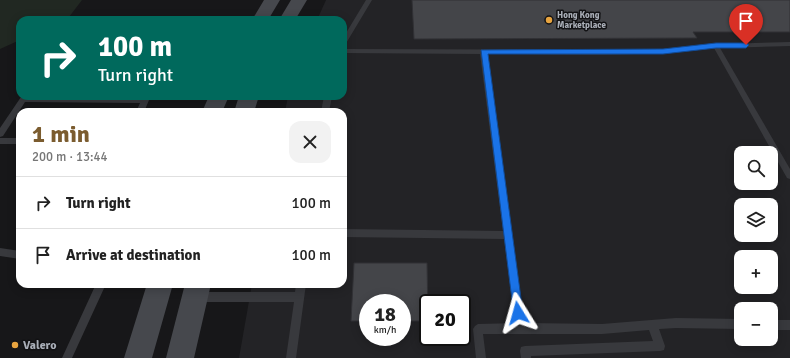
<!DOCTYPE html>
<html lang="en">
<head>
<meta charset="utf-8">
<style>
	:root { --surface:#fff; --page:#f2f2f2; --text:#222; --muted:#767676; --line:#e0e0e0; --accent:#7b5c2f }
	body { margin:0; font-family:Signika,sans-serif; background:var(--page); color:var(--text); height:100vh; display:flex; flex-direction:column; font-size:15px; white-space:nowrap }
	* { box-sizing:border-box; margin:0 }
	p { font-size:13px; color:var(--muted) }
	.icon { flex:none; width:22px; height:22px; fill:none; stroke:currentColor; stroke-width:2; stroke-linecap:round; stroke-linejoin:round }
	.map { position:relative; flex:1; overflow:hidden }
	.panel { position:absolute; left:16px; top:108px; width:331px; height:180px; display:flex; flex-direction:column; background:var(--surface); border-radius:12px; box-shadow:0 2px 10px #0003 }
	.panel>* { flex:none }
	.top-card { position:absolute; left:16px; top:16px; width:331px; height:84px; border-radius:12px; box-shadow:0 2px 10px #0003; background:#00695c; color:#fff; overflow:hidden }
	.buttons { position:absolute; left:734px; top:146px; display:grid; gap:8px }
	.buttons a { display:grid; place-items:center; width:44px; height:44px; border-radius:8px; background:var(--surface); box-shadow:0 2px 10px #0003; font-size:20px }
	.speed { position:absolute; left:359px; top:294px; display:flex; gap:8px; font-size:20px; font-weight:700; text-align:center }
	.speed>* { display:grid; place-content:center; width:52px; height:52px; border-radius:50%; background:var(--surface); box-shadow:0 2px 10px #0003; line-height:1 }
	.speed small { font-size:10px; font-weight:400 }
	.speed .limit { border:2px solid #111; border-radius:6px; background:#fff; color:#111 }
	.pin { position:absolute; display:grid; place-items:center; width:34px; height:34px; color:#fff; margin:-41px -17px; border-radius:50% 50% 50% 0; rotate:-45deg; box-shadow:0 0 4px #0007 }
	.pin .icon { rotate:45deg }
	.me { position:absolute; width:44px; margin:-22px; rotate:352deg; stroke-linejoin:round; filter:drop-shadow(0 0 3px #0008) }
	.turn { display:flex; align-items:center; gap:14px; height:84px; padding:0 16px; font-size:18px }
	.turn .icon { width:52px; height:52px; stroke-width:2.5 }
	.turn b { display:block; font-size:28px; line-height:34px }
	.round { display:grid; place-items:center; flex:none; width:42px; height:42px; border-radius:12px; background:var(--page) }
	.head { display:flex; align-items:center; justify-content:space-between; height:68px; padding:0 16px }
	h1 { font-size:24px; font-weight:700; line-height:30px; color:var(--accent) }
	ul { padding:0; list-style:none }
	li { display:flex; align-items:center; gap:12px; height:52px; padding:0 16px; border-top:1px solid var(--line) }
	li div { flex:1 }
	li b { display:block; font-size:15px }
	li em { font-style:normal }
	.map>svg:first-child { display:block }
</style>
</head>
<body>
<div class="map">
<svg width="790" height="358" viewBox="0 0 790 358">
	<rect width="100%" height="100%" fill="#171719"/>
	<path fill="#232326" fill-rule="evenodd" d="M326,0H790V358H239L252,284H343V112H285L288,96H343V20H317ZM741,153H771V183H741ZM741,205H771V235H741ZM741,257H771V287H741ZM368,303H402V337H368ZM428,303H462V337H428ZM741,309H771V339H741Z"/>
	<path fill="#212822" d="M0,0H82L69,17L62,20H20V40L0,49Z"/>
	<path fill="#444549" stroke="#313135" d="M412,0H790V32H693L697,38L414,39Z
		M354,263H427L428,321H402V303H368V321H351Z"/>
	<g fill="none" stroke-linecap="round" stroke-linejoin="round">
		<path fill="#38393d" fill-rule="evenodd" d="M366,0H372L345,45H343V38Z
			M790,42V46L720,48L790,169V179L787,178L714,48C639,58 562,54 486,54L524,323L602,324L676,318L741,319V329L676,328L659,329L665,346L664,350L660,351L531,356V358H521L520,351L521,347L525,346L653,341L649,330L602,334H483L486,358H476L473,329L475,326L478,324L515,323L504,239L343,237V229L503,231L480,54L343,53V49L635,50L676,49L716,44Z
			M23,96L145,97L149,100L144,112H136L140,103L25,102L3,136L0,137V128L21,97Z
			M324,96H332L329,112H321Z
			M0,138H20V144H0Z
			M0,248L20,251V259L0,256Z
			M96,284H106L72,358H62Z
			M296,284H306L296,358H286L294,302H198L195,300L193,297L195,294L198,292H295Z
			M771,320H790V330H771Z"/>
		<path fill="#46484d" fill-rule="evenodd" d="M264,0H280L268,20H252Z
			M291,0H307L295,20H279Z
			M209,96H229L222,112H202Z
			M239,96H259L254,112H234Z
			M147,284H173L152,358H124Z
			M185,284H211L194,358H166Z"/>
	</g>
	<path fill="#1a73e8" stroke="#114b97" d="M716,43H746L749,45L746,48H716L663,54H488L523,313L522,316L518,318L514,316L481,50L663,49Z"/>
	<g fill="#e8a43f" stroke="#121214" stroke-width="1.5">
		<circle cx="549" cy="20" r="4"/>
		<circle cx="15" cy="345" r="4"/>
	</g>
	<g text-anchor="middle" dominant-baseline="central" stroke-width="3" stroke-linejoin="round" paint-order="stroke">
		<g font-size="9" font-weight="bold" fill="#aaafb8" stroke="#121214" text-anchor="start">
			<text x="557" y="15">Hong Kong<tspan x="557" dy="10">Marketplace</tspan></text>
		</g>
		<g font-size="12" font-weight="bold" fill="#aaafb8" stroke="#121214" text-anchor="start">
			<text x="23" y="345">Valero</text>
		</g>
	</g>
</svg>
<div class="buttons">
<a><svg class="icon" aria-label="search" viewBox="0 0 24 24"><circle cx="10" cy="10" r="6"/><path d="M15 15l6 6"/></svg></a>
<a><svg class="icon" aria-label="layers" viewBox="0 0 24 24"><path d="M12 4l9 5-9 5-9-5zM3 14l9 5 9-5"/></svg></a>
<a>+</a>
<a>−</a>
</div>
<div class="speed"><div>18<small>km/h</small></div><div class="limit">20</div></div>
<div class="pin" style="left:746px;top:45px;background:#d93025"><svg class="icon" aria-label="arrive" viewBox="0 0 24 24"><path d="M6 21V4h12l-3 4 3 4H6"/></svg></div>
<svg class="me" style="left:518px;top:313px" viewBox="-20 -20 40 40"><path d="M0-17L14 15 0 8-14 15z" fill="#1a73e8" stroke="#fff" stroke-width="4"/></svg>
<div class="top-card">
<div class="turn"><svg class="icon" aria-label="right" viewBox="0 0 24 24"><path d="M7 20v-9h11M14 6l5 5-5 5"/></svg><div><b>100 m</b>Turn right</div></div>
</div>
<section class="panel">
<div class="head"><div><h1>1 min</h1><p>200 m · 13:44</p></div><a class="round"><svg class="icon" aria-label="close" viewBox="0 0 24 24"><path d="M6 6l12 12M18 6L6 18"/></svg></a></div>
<ul>
<li><svg class="icon" aria-label="right" viewBox="0 0 24 24"><path d="M7 20v-9h11M14 6l5 5-5 5"/></svg><div><b>Turn right</b></div><em>100 m</em></li>
<li><svg class="icon" aria-label="arrive" viewBox="0 0 24 24"><path d="M6 21V4h12l-3 4 3 4H6"/></svg><div><b>Arrive at destination</b></div><em>100 m</em></li>
</ul>
</section>
</div>
</body>
</html>
